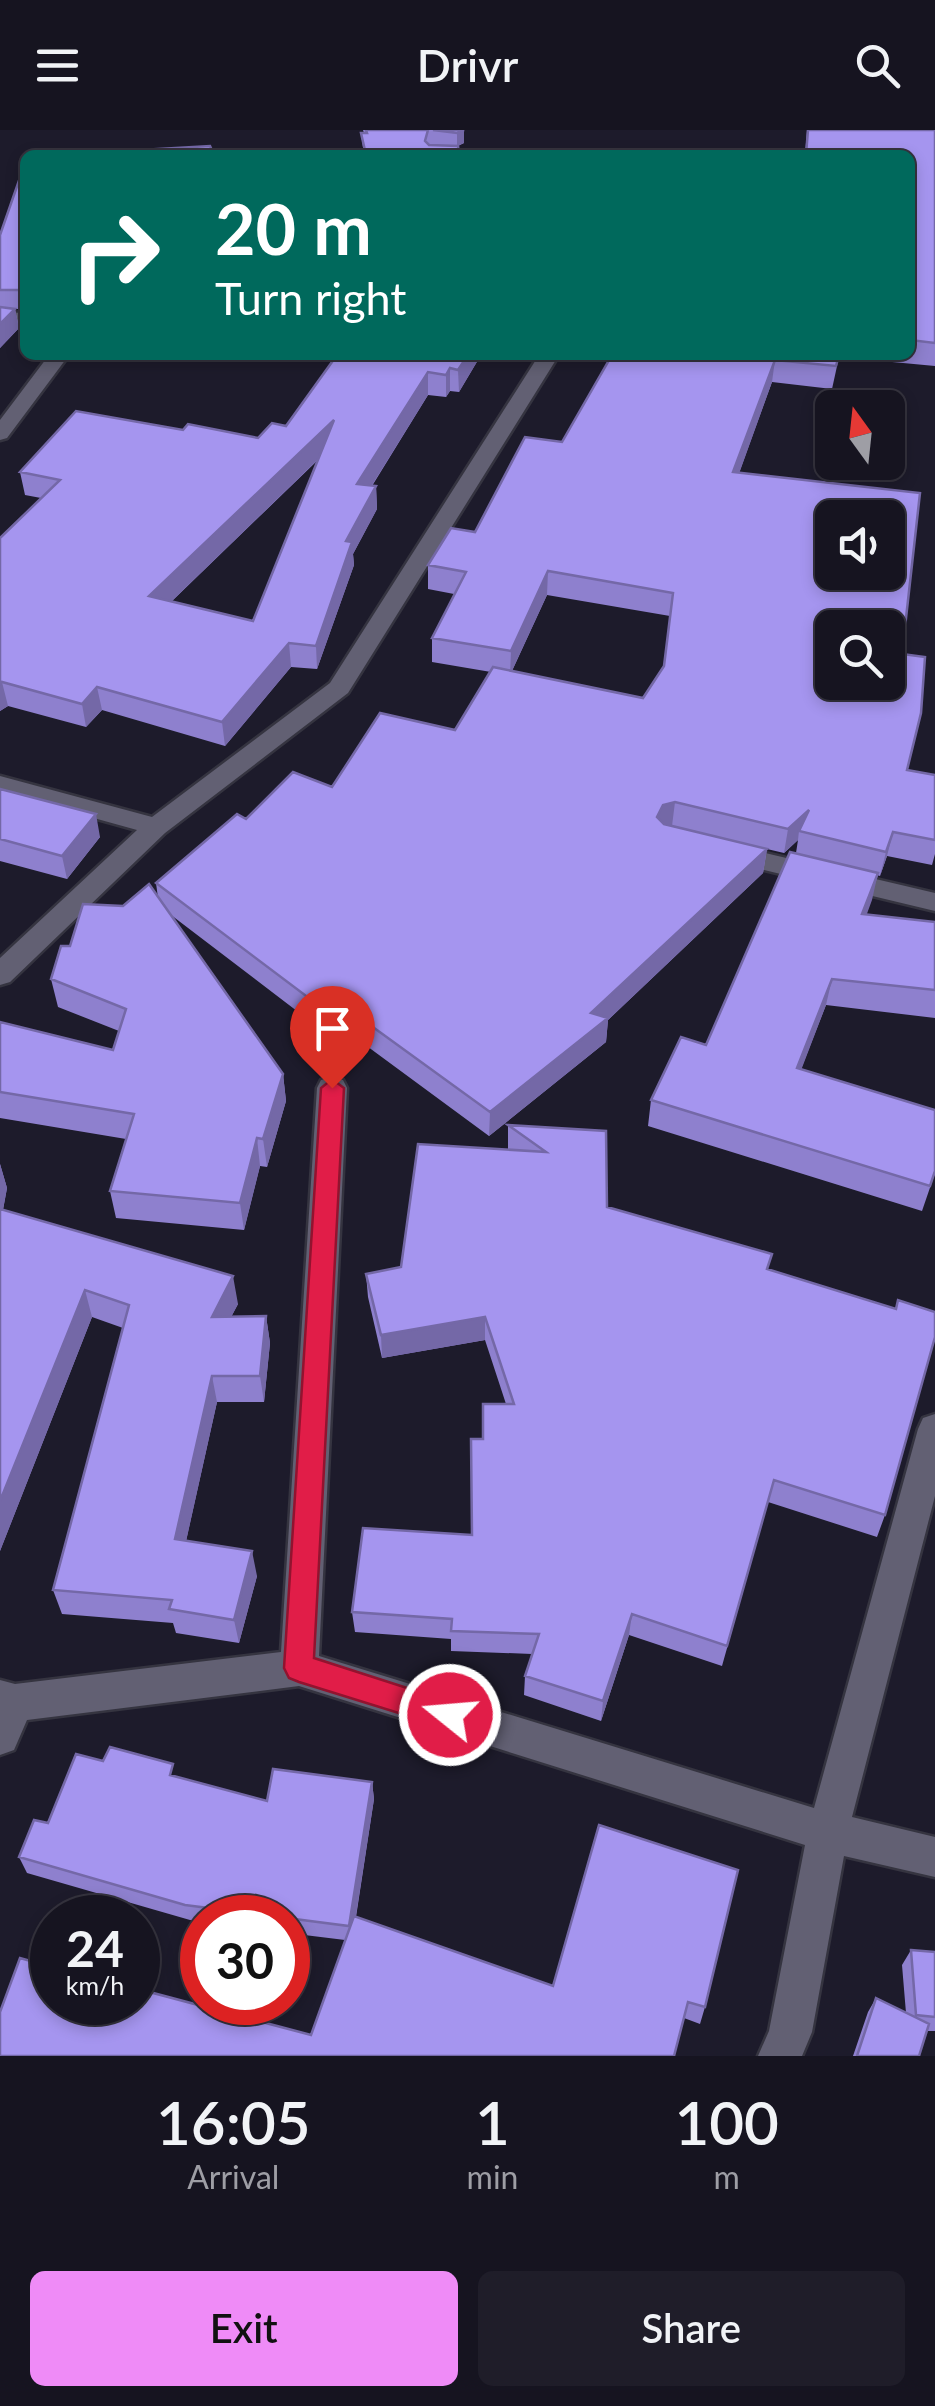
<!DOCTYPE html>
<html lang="en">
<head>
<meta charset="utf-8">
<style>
	:root { --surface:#161420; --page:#1f1d29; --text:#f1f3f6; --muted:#9e9ea5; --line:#35333e; --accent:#ef8bf7 }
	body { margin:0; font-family:Lato,sans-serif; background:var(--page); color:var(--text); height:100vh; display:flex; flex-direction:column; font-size:38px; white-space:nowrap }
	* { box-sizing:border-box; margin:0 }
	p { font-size:32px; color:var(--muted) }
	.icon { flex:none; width:55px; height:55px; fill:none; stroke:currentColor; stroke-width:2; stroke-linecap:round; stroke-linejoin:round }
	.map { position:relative; height:1926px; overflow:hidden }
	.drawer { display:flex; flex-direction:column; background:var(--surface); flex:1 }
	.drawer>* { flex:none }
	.guide { position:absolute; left:20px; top:20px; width:895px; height:210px; border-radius:15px; box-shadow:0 5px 15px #0003,0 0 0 2px var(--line); background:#00695c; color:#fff; overflow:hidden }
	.needle { width:65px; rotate:345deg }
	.fabs { position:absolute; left:815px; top:260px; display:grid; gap:20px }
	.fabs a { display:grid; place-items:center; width:90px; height:90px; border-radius:15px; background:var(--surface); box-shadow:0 5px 15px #0003,0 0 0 2px var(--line); font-size:50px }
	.speed { position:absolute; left:30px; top:1765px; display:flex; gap:20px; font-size:50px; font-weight:700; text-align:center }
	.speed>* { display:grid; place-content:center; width:130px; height:130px; border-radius:50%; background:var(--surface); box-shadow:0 5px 15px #0003,0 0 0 2px var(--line); line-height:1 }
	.speed small { font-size:25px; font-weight:400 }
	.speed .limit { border:15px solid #d22; background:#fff; color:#111 }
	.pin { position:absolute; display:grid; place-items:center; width:85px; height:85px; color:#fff; margin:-102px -42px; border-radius:50% 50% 50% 0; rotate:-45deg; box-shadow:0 0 10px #0007 }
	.pin .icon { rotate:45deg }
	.me { position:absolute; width:110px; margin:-55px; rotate:287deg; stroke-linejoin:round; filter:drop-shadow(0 0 8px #0008) }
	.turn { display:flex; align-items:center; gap:35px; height:210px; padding:0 30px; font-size:45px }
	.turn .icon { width:130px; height:130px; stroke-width:2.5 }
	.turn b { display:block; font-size:70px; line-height:85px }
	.eta { display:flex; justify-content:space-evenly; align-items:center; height:170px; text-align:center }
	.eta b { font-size:60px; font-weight:600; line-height:70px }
	.action { display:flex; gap:20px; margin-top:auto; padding:20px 30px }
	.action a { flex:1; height:115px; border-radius:15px; background:var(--accent); color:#111; font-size:40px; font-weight:600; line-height:115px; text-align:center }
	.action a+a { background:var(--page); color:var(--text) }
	header { display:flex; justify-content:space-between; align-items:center; height:130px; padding:0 30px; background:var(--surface); font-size:45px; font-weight:600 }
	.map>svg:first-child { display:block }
</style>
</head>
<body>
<header><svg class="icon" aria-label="menu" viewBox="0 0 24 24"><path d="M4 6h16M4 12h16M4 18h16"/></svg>Drivr<svg class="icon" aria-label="search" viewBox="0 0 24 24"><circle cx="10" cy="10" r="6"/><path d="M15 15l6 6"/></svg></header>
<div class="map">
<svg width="935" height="1926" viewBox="0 0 935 1926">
	<rect width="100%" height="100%" fill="#1d1b2b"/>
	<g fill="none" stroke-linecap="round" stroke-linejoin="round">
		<defs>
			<path id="minor" d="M0,182L25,183V195L0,194Z
				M49,225H69L7,308L0,310V290Z
				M539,225H559L348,563L165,703L10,852L0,855V828L137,700L0,662V646L152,687L330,553Z
				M727,714L935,763V781L718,729L714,723L718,717Z
				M332,947L343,950L347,958L319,1526L814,1678L918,1299L923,1288L935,1284V1366L852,1687L935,1707V1747L844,1726L812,1902L802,1926H758L769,1901L805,1715L299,1556L27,1590L14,1620L0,1625V1550L15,1554L281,1522L317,958L321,950Z"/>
		</defs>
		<use href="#minor" stroke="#353440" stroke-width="5"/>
		<use href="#minor" fill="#626073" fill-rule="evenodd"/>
	</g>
	<path fill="#8e80ce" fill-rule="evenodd" d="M363,0H464V13L458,16L459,25H364L361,3H364Z
		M807,0H935V236L839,227L832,259L772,252L739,343L902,524L907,640L935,645V724L932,735L887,726L880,746L877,745L866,785L935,792V888L826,875L801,939L935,1043L922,1081L648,996L651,970L706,915L796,723L798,710L784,723L767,719L763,743L608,890L606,912L489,1006L360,911L348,920L171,785L283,944L286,971L267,1037L260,1036L244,1100L116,1088L110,1061L126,1009L0,988V892L113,920L119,901L58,877L51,849L70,816L123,776L158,768L156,753L246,689L332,657L455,600L491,542L432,532V508L454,464L428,459V435L475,402L562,312L612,225H910V25H805ZM547,465L670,486L664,536L643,568L512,541Z
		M25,39V179H15L19,198L0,218V105Z
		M294,225H481L459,262L450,261L446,267L428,265L372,356H376L377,379L353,424L354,435L317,539L291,537L225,616L102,580L86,597L8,576L0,581V408L41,368L25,365L20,342L183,300L258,308L286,296L332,231ZM319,329L253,491L171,472Z
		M0,659L100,707L67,749L0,731Z
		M508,995L606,1001L607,1077L769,1139L885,1385L877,1407L768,1372L722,1536L629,1505L601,1591L524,1565L525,1546L532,1524L451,1521V1509L355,1502L352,1482L472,1405L483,1309L506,1274L485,1210L382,1228L368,1167L366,1144L401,1137L508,1019Z
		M0,1034L7,1058L3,1080L238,1174L231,1187L266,1186L270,1213L264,1272H217L186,1411L257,1446L239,1513L176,1503L173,1493L62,1484L53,1460L123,1198L92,1187L0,1421Z
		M177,1647L267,1671L372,1652L374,1669L356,1787L553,1856L599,1695L705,1877L700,1894L684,1888L311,1905L345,1810L288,1803V1788H202V1792L190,1790L27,1743L19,1727L48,1693Z
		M911,1820L935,1822V1901H927L919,1926H853L868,1882L876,1868L906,1883L902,1835Z"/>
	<path fill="#7468a7" d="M464,0V13L457,16V3Z
		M15,179L19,198L0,218V194Z
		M468,225H481L459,262L458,240Z
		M775,230L772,252L731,366L733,342Z
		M450,238V261L446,267V245Z
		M428,242V265L359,376L357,354Z
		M334,290L336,312L152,490L149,466Z
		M376,356L377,379L353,424L354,435L317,539L316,516L346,411Z
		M548,441L547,465L510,545L511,521Z
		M289,513L291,537L225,616L222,592Z
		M2,552L8,576L0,581V554Z
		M97,557L102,580L86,597L82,574Z
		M675,672L672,696L661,699L657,687L663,675Z
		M809,680L799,701L798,710L784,723L788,699Z
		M96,684L100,707L67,749L62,726Z
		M893,702L887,726L880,746L886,722Z
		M767,719L763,743L608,890L606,912L489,1006L490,982L591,883Z
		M878,743L872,770L857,811L862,784Z
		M832,849L826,875L792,964L797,938Z
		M359,887L360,911L348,920L346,896Z
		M283,944L286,971L267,1037L263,1009Z
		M257,1008L260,1036L244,1100L240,1073Z
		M0,1034L7,1058L0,1095Z
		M233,1146L238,1174L217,1214L212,1187Z
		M85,1160L92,1187L0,1421V1371Z
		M266,1186L270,1213L264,1272L260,1246Z
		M485,1187V1210L382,1228L381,1205Z
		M212,1246L217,1272L181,1434L175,1409Z
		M252,1421L257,1446L239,1513L234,1490Z
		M632,1484L629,1505L601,1591L603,1571Z
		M372,1652L374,1669L352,1811L349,1796Z"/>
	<path fill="#a595ef" stroke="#7468a7" stroke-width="2.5" fill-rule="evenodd" d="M366,0H428L425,11L429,15L458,16L459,25H366L361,3H367Z
		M433,0H464L457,3Z
		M808,0H935V213L910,210V25H806Z
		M210,16L214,25H124V21Z
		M23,39H25V168L22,160H0V105Z
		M0,177L15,179L0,194Z
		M337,225H468L458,240L450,238L446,245L428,242L357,354L376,356L346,411L352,412L316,516L289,513L222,592L97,557L82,574L2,552L0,554V408L60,350L20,342L76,281L183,300L188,294L258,308L272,293L286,296ZM334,290L253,491L149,466Z
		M612,225H839L836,236L775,230L733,342L920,363L902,524L925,527L921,583L907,640L935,645V710L893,702L886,722L799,701L809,680L788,699L675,672L663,675L657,687L664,694L767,719L591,883L608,888L490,982L359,887L346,896L156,753L237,684L246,689L293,642L332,657L380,583L455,600L493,537L643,568L664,536L673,463L548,441L511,521L432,508L466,442L428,435L451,398L475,402L525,307L562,312ZM832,388H888V442H832ZM832,498H888V552H832Z
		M0,659L96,684L62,726L0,709Z
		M790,722L878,743L862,784L935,792V860L832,849L797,938L935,980V1041L930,1056L651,970L681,907L706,915Z
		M149,754L283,944L263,1009L257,1008L240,1073L110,1061L134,984L0,962V892L113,920L126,879L51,849L61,816H70L83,774L123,776Z
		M508,995L606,1001L607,1077L772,1124L767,1139L896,1179L898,1170L935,1182V1207L885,1385L774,1350L727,1516L632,1484L603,1571L525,1546L539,1504L451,1501L452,1489L352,1482L363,1398L472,1405L471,1309H483V1274H514L485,1187L381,1205L366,1144L401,1137L418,1014L546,1022Z
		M0,1079L233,1146L212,1187L266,1186L260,1246H212L175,1409L252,1421L234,1490L169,1479L172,1470L53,1460L129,1175L85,1160L0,1371Z
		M110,1617L173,1634L170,1645L267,1671L273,1639L372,1652L349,1796L185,1775L19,1727L34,1690L48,1693L76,1624L103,1631Z
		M599,1695L738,1740L705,1877L688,1872L674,1926H0V1882L20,1828L52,1837V1872H138V1859L311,1905L354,1786L553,1856Z
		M911,1820L935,1822V1887L916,1885Z
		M876,1868L929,1894L919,1926H857Z"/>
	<path fill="#e11d48" stroke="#92132f" stroke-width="2.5" d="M332,949L344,958L314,1528L460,1575L465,1585L460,1595L450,1599L299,1552L289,1548L284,1538L321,958Z"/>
</svg>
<div class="fabs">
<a><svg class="needle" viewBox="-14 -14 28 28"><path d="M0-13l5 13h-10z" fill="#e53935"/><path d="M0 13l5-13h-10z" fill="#9e9ea5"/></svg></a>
<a><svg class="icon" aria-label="sound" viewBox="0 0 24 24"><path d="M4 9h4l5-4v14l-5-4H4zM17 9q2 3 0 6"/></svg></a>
<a><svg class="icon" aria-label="search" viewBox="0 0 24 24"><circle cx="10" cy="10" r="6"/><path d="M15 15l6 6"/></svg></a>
</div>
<div class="speed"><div>24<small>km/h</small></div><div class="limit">30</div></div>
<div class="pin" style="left:332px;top:958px;background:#d93025"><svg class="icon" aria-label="arrive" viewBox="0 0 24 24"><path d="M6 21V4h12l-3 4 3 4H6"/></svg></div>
<svg class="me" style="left:450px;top:1585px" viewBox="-20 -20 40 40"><circle r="17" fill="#e11d48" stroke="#fff" stroke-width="3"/><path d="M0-11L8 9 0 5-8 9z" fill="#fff"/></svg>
<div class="guide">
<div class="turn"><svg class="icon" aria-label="right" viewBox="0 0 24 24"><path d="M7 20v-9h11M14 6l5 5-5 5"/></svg><div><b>20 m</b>Turn right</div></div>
</div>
</div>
<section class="drawer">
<div class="eta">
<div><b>16:05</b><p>Arrival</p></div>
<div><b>1</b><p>min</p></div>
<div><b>100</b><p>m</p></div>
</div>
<div class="action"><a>Exit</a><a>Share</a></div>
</section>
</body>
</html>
